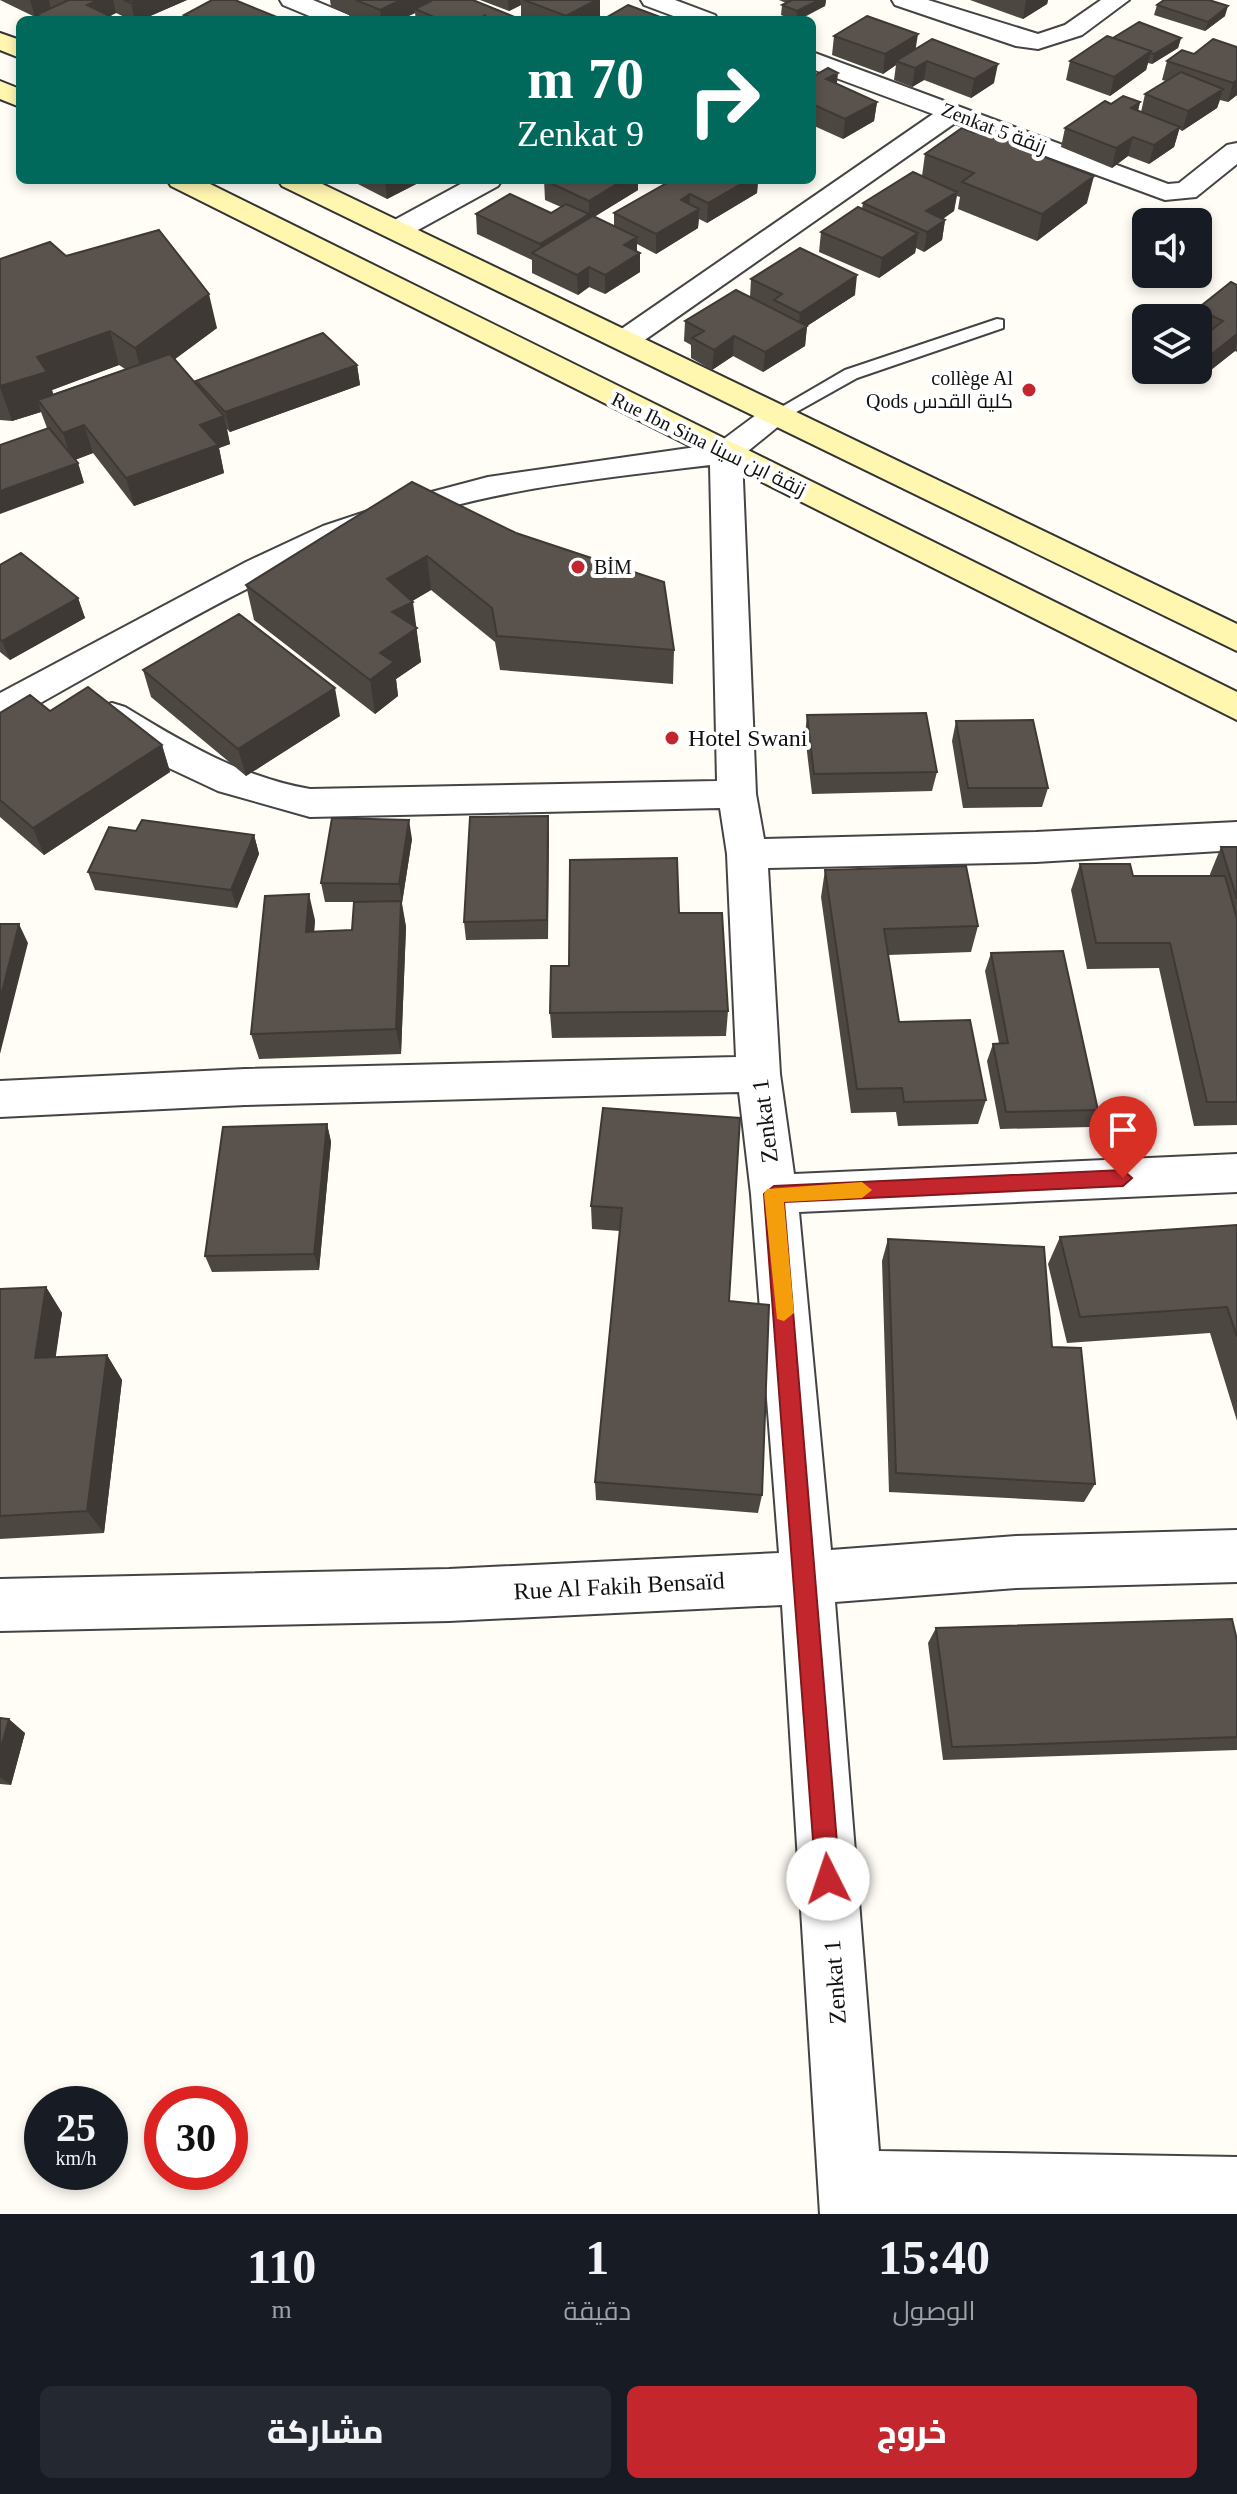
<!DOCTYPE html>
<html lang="ar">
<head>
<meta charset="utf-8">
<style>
	:root { --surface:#171b24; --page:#242831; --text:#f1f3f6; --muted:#9ea1a6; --accent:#c4262e }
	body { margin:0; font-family:"Times New Roman",Cairo,serif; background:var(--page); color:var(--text); direction:rtl; height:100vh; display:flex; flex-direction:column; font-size:30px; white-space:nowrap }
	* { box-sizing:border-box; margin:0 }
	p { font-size:26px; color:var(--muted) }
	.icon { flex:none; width:44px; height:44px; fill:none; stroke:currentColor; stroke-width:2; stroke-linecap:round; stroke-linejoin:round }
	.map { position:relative; height:2214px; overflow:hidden; direction:ltr }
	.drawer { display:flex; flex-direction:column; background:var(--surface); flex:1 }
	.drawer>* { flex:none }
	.banner { position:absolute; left:16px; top:16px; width:800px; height:168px; border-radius:12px; box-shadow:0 4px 12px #0003; direction:rtl; background:#00695c; color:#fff; overflow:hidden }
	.buttons { position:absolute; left:1132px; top:208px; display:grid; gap:16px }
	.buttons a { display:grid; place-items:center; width:80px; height:80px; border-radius:12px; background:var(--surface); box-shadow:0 4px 12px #0003; font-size:40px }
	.speed { position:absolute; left:24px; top:2086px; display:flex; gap:16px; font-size:40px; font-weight:700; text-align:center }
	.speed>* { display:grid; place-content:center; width:104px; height:104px; border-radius:50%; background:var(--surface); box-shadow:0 4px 12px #0003; line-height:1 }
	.speed small { font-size:20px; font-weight:400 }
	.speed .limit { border:12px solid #d22; background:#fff; color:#111 }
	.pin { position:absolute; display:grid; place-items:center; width:68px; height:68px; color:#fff; margin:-82px -34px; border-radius:50% 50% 50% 0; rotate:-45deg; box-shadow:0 0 8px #0007 }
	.pin .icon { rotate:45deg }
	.me { position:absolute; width:88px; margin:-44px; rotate:356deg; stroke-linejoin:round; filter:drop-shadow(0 0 6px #0008) }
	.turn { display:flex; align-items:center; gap:28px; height:168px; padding:0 40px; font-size:36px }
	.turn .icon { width:104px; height:104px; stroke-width:2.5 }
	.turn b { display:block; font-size:56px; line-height:68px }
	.eta { display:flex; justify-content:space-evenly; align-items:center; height:136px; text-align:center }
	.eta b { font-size:48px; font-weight:800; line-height:56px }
	.button { display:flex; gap:16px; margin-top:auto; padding:16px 40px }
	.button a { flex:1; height:92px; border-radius:12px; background:var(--accent); color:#fff; font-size:32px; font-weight:800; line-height:92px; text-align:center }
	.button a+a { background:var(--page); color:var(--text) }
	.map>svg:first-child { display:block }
</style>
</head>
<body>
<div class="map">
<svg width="1237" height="2214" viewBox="0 0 1237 2214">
	<rect width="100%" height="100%" fill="#fffdf5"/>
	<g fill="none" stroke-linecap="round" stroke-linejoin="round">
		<defs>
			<path id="service" d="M997,319L1003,320V328L857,378L782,420L775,422L766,416L845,370Z"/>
			<path id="minor" d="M280,0H313L349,15L352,20H319L283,5Z
				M641,0H675L715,15L718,20H684L644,5Z
				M892,0H928L1038,34L1065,25L1101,0H1129L1082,35L1038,49L1016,46L895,5Z
				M812,52L1168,184L1179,183L1227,145L1237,143V164L1196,197L1165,200L955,123L636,346H614L610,340L614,334L933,114L812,69Z
				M468,180H502L498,186L407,236H387L383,230L387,224Z
				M775,407L786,409L791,416L742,456L756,794L764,839L1036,832L1237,822V850L1036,862L768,868L780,1074L794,1174L1237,1154V1192L799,1212L831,1550L1016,1536L1237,1530V1582L1016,1588L835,1602L879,2151L1237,2157V2214H820L782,1605L449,1621L0,1631V1579L449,1569L779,1553L751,1194L739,1092L245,1105L0,1117V1081L245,1069L736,1057L727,854L720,808L310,817L218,791L169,768L99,725L94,716L99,707L112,703L125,707C184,743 241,777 310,789L717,781L710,465C614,477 517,486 424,514C279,560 146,645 13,718L0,722V693L246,562L323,526L401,500L488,477L717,444L764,409Z"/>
			<path id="secondary" d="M0,33L20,40V58L0,50Z
				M0,81L20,89V107L0,99Z
				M167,180H202L1237,692V720L171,186Z
				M278,180H314L1237,624V651L282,186Z"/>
		</defs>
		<use href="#service" stroke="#444" stroke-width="4"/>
		<use href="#minor" stroke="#444" stroke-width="4"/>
		<use href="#secondary" stroke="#333" stroke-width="4"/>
		<use href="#service" fill="#fff" fill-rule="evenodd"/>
		<use href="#minor" fill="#fff" fill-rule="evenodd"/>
		<use href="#secondary" fill="#fff6b0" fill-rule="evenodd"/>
	</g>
	<path fill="#4d4742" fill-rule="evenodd" d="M0,0H187L141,20H131L116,13L110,16L113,20H38L37,16L35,17Z
		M330,0H473L522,20H416L415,13L400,20H360L331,7Z
		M480,0H600V17L594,20H527L521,18V5L509,11Z
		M779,0H826L825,6L799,20H793L781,15L782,5L786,3Z
		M970,0H1048L1047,4L1023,19Z
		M1157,5L1225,16L1205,31L1154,15Z
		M184,15L284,20H185Z
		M834,36L915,49L994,83L971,98L924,80L912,87L894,80L896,65L883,74L832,55Z
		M1113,38H1181L1178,48L1152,64L1148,63L1146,70L1110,96L1066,80L1070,61Z
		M1237,47V95L1228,102L1220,100L1217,108L1182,131L1179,129L1174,147L1149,164L1128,156L1112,168L1061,147L1065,128L1111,104L1140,102L1138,111L1141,112L1145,94L1166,81L1162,80L1167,61L1194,54Z
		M812,77L837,84L877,102L874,121L843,139L812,125Z
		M974,133L1017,146L1087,203L1037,241L958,209L960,197L957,196L954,211L943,219L945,220L942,240L924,252L916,248L915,253L879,278L819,252L821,232L862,209L863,203L922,176L925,154Z
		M354,180H424L387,199L354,182Z
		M544,180H645L638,184V190L594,217L614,226V213L672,180H758L757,193L707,223L699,219L698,228L656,254L637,244V251L640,253V272L605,294L589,287L578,295L532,273V260L477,234L476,214L551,213L561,207L545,200Z
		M66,256L217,328L175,359L196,384V381L357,365L360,385L230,432L227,429L230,444L219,448L224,473L134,506L93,453L75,460L78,463L84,483L47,428L41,412L12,421L0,420V259ZM119,365L125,369L53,394L52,390Z
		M751,279L855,295L807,326L805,346L763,372L733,356L712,370L691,358V345L684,341L685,321L750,297Z
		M1237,285V352L1235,351L1202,377L1187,370H1198V340L1205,335L1198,332V318H1194L1197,309Z
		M412,482L674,650L673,684L500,670L495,642L431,590L412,601L421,662L396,679L398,696L375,714L254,620L246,585Z
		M0,565L78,598L85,618L10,660L0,652Z
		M143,670L340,716L246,776L151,697Z
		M50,711L162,745L170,772L44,855L0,817V713Z
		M807,715L937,772L932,791L812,794L805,735Z
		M956,721L1048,788L1042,807L963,808L952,741Z
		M548,816V939L466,940L464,922Z
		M136,831L254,835L259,854L237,908L95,890L88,872Z
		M412,839L402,903L406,927L401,1054L259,1059L251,1034L315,920L314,932L352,930L355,902H325L321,883Z
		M1221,847H1237V1125L1194,1126L1159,968L1087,969L1071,890L1080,864L1133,876H1210V874Z
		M825,870L978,926L971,952L888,955L899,1022L986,1100L978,1124L898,1126L896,1112L851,1113L821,897Z
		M679,913L728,1011L726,1036L552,1038L550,1013L569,966Z
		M991,953L1098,1110L1091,1127L1000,1129L987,1061L993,1044L999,1043L985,971Z
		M603,1108L762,1495L758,1513L596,1500L595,1482L620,1231L592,1229L591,1206Z
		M327,1124L331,1142L319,1270L212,1272L205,1256Z
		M1237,1225V1421L1210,1333L1067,1343L1048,1264L1060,1237Z
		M888,1239L1052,1347L1095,1484L1084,1502L889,1492L882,1261Z
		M46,1287L62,1313L55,1357L107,1355L122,1380L104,1533L0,1539V1289Z
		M936,1628L1237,1640V1750L943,1760L928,1643Z
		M0,1718L25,1733L11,1785L0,1784Z"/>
	<path fill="#3f3936" d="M30,0H49L51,10L36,15L37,16L35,17Z
		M98,0H113L116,13L100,20L87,5Z
		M139,0H187L141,20H135L131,3Z
		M401,0H440L415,9V13L400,20H381L380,10Z
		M508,0H520L521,5L509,11Z
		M596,0H600V17L594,20H566V16Z
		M819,0H826L825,6L796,20L797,11Z
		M1026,0H1048L1047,4L1023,19Z
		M1228,6L1225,16L1205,31L1208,22Z
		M918,34L915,53L896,61V65L883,74L885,54Z
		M1181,38L1178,48L1152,64L1154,54Z
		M1151,51L1146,70L1110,96L1114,77Z
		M927,61L924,80L912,87L915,68Z
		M998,64L994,83L971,98L974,79Z
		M838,73L836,92L826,79Z
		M1237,80V95L1228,102L1233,83Z
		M1223,89L1217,108L1182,131L1188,111Z
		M877,102L874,121L843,139L845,119Z
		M1140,102L1135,122L1131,108Z
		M1180,127L1174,147L1149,164L1154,145Z
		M1133,137L1128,156L1112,168L1116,148Z
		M1094,176L1087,203L1037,241L1042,214Z
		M385,180H424L387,199Z
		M623,180H645L638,184V190L589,220L541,257L540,244L589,214V201Z
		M748,180H758L757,193L707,223L708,203Z
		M957,192L954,211L923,231L926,211Z
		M690,194L689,214L681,200Z
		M699,209L698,228L656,254V234Z
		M945,220L942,240L924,252L927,232Z
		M918,233L915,253L879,278L882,258Z
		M637,237V254L640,253V272L605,294V275L624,245Z
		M589,267V287L578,295L577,275Z
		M857,275L855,295L807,326L805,346L763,372L765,352L798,332L800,313Z
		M209,294L217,328L144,382L135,348Z
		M110,331L119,365L52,390L57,407L38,400L41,412L12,421L0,387L37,357Z
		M1237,334V343L1235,351L1202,377L1208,357Z
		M734,336L733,356L712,370L714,350Z
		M357,365L360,385L230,432L225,412Z
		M224,416L230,444L219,448L224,473L134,506L126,478L200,425Z
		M84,425L93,453L72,461L63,433Z
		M78,463L84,483L0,514V491Z
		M427,556L431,590L404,606L413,602L421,662L396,679L398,696L375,714L370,680L380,653L387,579Z
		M78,598L85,618L10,660L2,641Z
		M335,688L340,716L246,776L238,749Z
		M162,745L170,772L44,855L33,828Z
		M548,816L549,835L548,939L547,920Z
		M409,820L412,839L402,903L399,884Z
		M254,835L259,854L237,908L231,890Z
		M309,894L315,920L312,958L306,932Z
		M401,901L406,927L401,1054L396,1029Z
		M19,924L28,943L0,1054V1000Z
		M327,1124L331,1142L319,1270L314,1254Z
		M46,1287L62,1313L52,1383L35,1358Z
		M107,1355L122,1380L104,1533L87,1511Z
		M9,1719L25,1733L11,1785L0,1777V1751Z"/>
	<path fill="#5a524d" stroke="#3f3936" stroke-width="2" d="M65,0H98L87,5L112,17L105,20H48L36,15L67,1Z
		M124,0H139L131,3Z
		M212,0H235L284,20H198L184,15Z
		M356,0H401L380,10Z
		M433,0H473L522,20H478L486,15L476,20H441L415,9Z
		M524,0H596L566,16Z
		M792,0H819L797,11L782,5Z
		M1164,0H1209L1228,6L1208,22L1157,5Z
		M628,5L668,20H602Z
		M867,16L918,34L885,54L834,36Z
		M1139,22L1181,38L1154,54L1150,53L1151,51L1113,38Z
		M1107,36L1151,51L1114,77L1070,61Z
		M932,39L998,64L974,79L927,61L915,68L896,61Z
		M1213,39L1237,47V80L1233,83L1167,61L1182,50L1194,54Z
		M828,68L838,73L826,79L877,102L845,119L812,104V77Z
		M1181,72L1223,89L1188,111L1145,94Z
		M1123,96L1140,102L1131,108L1180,127L1154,145L1133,137L1116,148L1065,128L1105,101L1111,104Z
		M986,126L1018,138L1011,144L1094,176L1042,214L962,182L974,173L925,154L962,128L974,133Z
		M913,172L957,192L926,211L945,220L927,232L863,203Z
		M544,180H623L589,201Z
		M672,180H748L708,203L690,194L681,200L699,209L656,234L614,213Z
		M510,194L551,213L566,204L589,214L540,244L476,214Z
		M858,207L918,233L882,258L821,232Z
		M593,216L637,237L624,245L640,253L605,275L589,267L577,275L532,253Z
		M159,230L209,294L135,348L110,331L37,357L47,372L0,386V259L50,242L66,256Z
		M800,248L857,275L800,313L774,300L782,294L751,279Z
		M1231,282L1237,285V334L1208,357L1198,352V340L1223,321L1197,309Z
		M736,290L807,326L765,352L734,336L714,350L692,338L704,331L685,321Z
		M323,333L357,365L225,412L196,381Z
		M170,354L224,416L200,425L218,445L126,478L84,425L63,433L38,400Z
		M49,428L78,463L0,491V445Z
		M412,482L516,533L664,582L674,650L497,636L492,608L427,556L387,579L413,602L392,612L417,628L380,653L394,662L370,680L246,585Z
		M21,553L78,598L2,641L0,639V565Z
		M239,614L335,688L238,749L143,670Z
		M88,687L162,745L33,828L0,800V713L30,695L50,711Z
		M926,713L937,772L814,774L807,715Z
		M1033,720L1048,788H968L956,721Z
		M548,816L547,920L464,922L470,817Z
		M332,818L409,820L399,884L321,883Z
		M142,820L254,835L231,890L88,872L109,827L136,831Z
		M1221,847H1237V899Z
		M677,858L679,913H722L728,1011L550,1013L551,966H569L570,860Z
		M1080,864H1130L1133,876H1225L1237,919V1102H1207L1170,943H1096Z
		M966,866L978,926L884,929L899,1022L970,1020L986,1100L904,1102L902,1088L857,1089L825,870Z
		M309,894L306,932L352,930L354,902L401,901L396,1029L251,1034L265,896Z
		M0,924H19L0,1000Z
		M1063,951L1098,1110L1006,1112L993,1044L1008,1043L991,953Z
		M603,1108L740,1118L729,1301L769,1305L762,1495L595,1482L622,1208L591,1206Z
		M327,1124L314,1254L205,1256L223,1127Z
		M1237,1225V1337L1227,1307L1080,1317L1060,1237Z
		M888,1239L1044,1247L1052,1347L1081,1348L1095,1484L896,1473Z
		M46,1287L35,1358L107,1355L87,1511L0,1516V1289Z
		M1232,1619L1237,1640V1737L952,1747L936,1628Z
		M0,1718L9,1719L0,1751Z"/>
	<path fill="#c4262e" stroke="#7f191e" stroke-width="2" d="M1123,1170L1132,1178L1123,1186L784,1202L840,1879L836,1887L828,1891L819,1887L816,1879L764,1194L774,1186Z"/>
	<path fill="#f59e0b" d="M862,1182L872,1190L862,1198L784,1202L794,1313L784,1321L777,1319L764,1194L767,1189Z"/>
	<g fill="#c4262e" stroke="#fff" stroke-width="3">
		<circle cx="1029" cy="390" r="8"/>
		<circle cx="578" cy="567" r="8"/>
		<circle cx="672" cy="738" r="8"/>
	</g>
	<g text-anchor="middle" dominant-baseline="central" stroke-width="8" stroke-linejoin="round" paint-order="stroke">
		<g font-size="20" fill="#111" stroke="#fff">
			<text transform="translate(994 128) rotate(21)">Zenkat 5 زنقة</text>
			<text transform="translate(709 444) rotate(26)">Rue Ibn Sina زنقة ابن سينا</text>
		</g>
		<g font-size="20" fill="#111" stroke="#fff" text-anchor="end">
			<text x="1013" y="378">collège Al<tspan x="1013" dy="23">Qods كلية القدس</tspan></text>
			<text x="594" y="567" text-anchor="start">BİM</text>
		</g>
		<g font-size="24" fill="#111" stroke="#fff" text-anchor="start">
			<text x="688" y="738">Hotel Swani</text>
		</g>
		<g font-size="24" fill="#111" stroke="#fff">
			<text transform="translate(765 1121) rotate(-97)">Zenkat 1</text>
			<text transform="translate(619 1586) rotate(-3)">Rue Al Fakih Bensaïd</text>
			<text transform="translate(835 1982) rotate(-94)">Zenkat 1</text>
		</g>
	</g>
</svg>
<div class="buttons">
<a><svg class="icon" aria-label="sound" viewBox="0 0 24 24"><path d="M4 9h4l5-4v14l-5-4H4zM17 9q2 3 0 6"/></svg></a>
<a><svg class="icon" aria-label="layers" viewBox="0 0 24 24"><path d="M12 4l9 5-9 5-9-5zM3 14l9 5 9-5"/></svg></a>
</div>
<div class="speed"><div>25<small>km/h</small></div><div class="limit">30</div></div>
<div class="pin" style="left:1123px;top:1178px;background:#d93025"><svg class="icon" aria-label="arrive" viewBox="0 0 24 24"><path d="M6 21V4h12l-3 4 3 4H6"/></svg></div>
<svg class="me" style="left:828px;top:1879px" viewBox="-20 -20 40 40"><circle r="19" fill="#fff"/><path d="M0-13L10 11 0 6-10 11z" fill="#c4262e"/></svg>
<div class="banner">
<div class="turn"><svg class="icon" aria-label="right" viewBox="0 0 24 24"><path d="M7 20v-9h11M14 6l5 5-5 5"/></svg><div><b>70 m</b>Zenkat 9</div></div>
</div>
</div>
<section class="drawer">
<div class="eta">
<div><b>15:40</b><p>الوصول</p></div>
<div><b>1</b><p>دقيقة</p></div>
<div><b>110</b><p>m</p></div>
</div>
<div class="button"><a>خروج</a><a>مشاركة</a></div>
</section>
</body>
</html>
